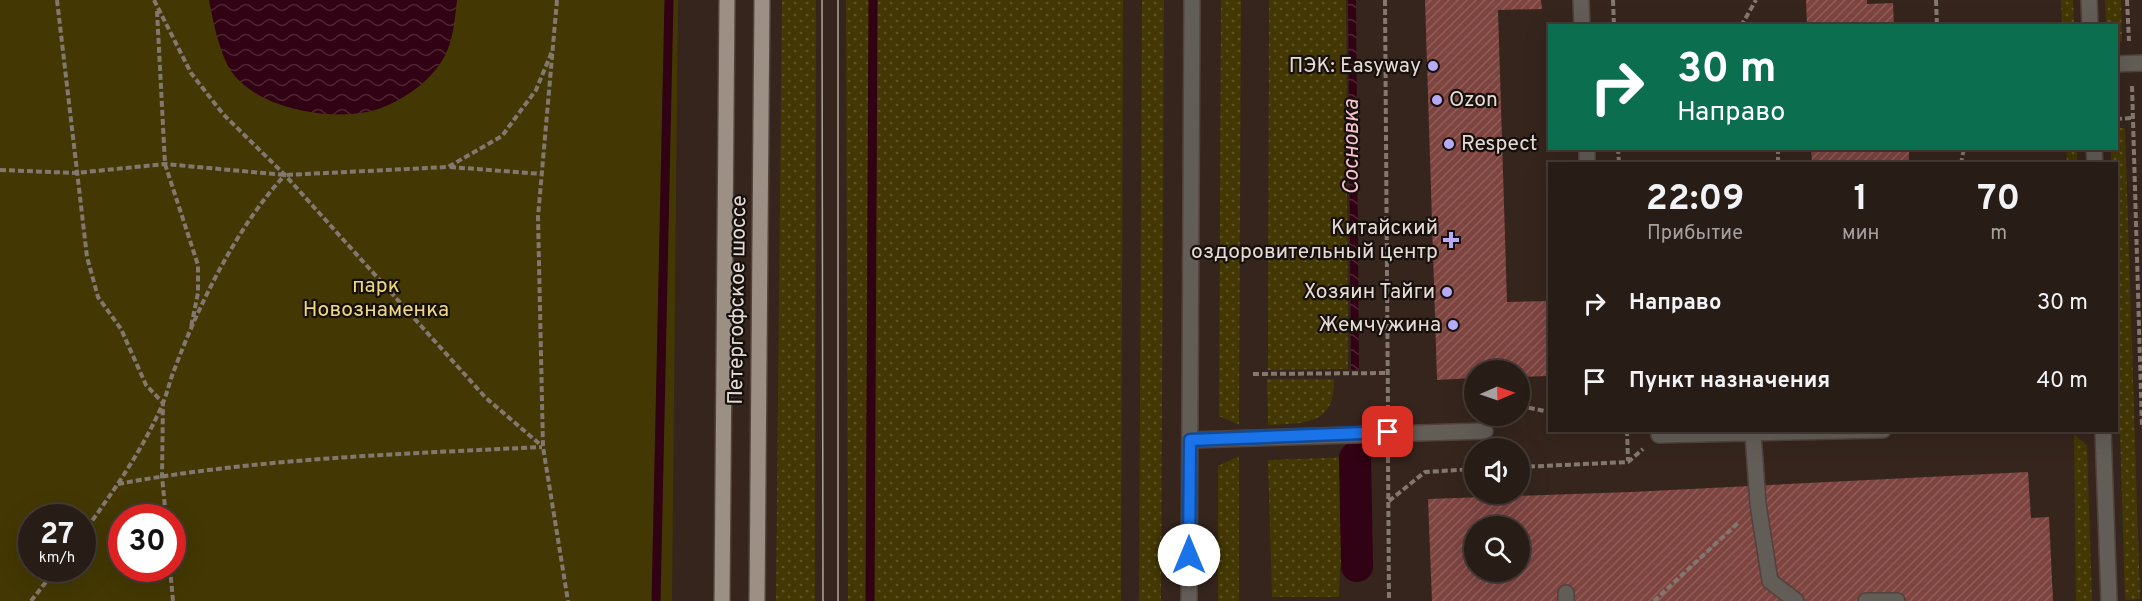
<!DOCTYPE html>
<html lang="ru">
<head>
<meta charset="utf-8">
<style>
	:root { --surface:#281c16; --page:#30251f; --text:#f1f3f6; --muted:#a5a1a1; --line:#443a35 }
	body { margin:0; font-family:Overpass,sans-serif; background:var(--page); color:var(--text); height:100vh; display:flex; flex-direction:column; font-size:22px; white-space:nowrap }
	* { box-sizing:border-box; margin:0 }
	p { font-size:20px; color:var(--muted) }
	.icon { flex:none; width:33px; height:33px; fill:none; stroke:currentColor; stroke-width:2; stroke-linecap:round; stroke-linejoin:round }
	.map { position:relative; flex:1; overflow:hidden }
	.details { position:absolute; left:1548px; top:162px; width:570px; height:270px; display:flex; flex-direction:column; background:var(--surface); border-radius:0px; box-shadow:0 6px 24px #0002,0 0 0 2px var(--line) }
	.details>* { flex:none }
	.top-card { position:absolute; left:1548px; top:24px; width:570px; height:126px; border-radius:0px; box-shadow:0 6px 24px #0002,0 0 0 2px var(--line); background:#0b6e4f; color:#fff; overflow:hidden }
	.needle { width:39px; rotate:88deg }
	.controls { position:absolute; left:1464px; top:360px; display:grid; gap:12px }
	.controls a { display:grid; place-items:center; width:66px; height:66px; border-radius:50%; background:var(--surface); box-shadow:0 6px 24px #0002,0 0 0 2px var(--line); font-size:30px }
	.speed { position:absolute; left:18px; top:504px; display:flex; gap:12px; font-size:30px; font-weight:700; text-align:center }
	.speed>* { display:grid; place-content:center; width:78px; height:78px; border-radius:50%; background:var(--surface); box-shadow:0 6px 24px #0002,0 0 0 2px var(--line); line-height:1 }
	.speed small { font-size:15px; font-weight:400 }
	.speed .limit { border:9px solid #d22; background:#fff; color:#111 }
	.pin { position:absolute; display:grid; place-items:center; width:51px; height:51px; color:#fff; margin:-26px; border-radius:12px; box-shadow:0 3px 9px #0006 }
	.me { position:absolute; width:66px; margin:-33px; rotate:0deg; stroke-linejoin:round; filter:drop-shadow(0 0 4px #0008) }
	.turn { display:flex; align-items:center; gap:21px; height:126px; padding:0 30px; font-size:27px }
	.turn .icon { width:78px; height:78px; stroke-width:2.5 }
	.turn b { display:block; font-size:42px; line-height:51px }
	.eta { display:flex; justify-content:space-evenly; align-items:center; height:102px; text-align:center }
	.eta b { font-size:36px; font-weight:700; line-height:42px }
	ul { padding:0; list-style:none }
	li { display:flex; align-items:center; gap:18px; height:78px; padding:0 30px }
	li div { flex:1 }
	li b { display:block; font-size:22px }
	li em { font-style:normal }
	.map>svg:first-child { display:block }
</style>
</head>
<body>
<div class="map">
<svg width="2142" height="601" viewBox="0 0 2142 601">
	<defs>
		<pattern id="grass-dots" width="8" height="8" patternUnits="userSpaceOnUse" patternTransform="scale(1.5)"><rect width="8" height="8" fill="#433803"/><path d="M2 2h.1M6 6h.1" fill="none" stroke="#5e5427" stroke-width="1.8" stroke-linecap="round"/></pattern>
		<pattern id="water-waves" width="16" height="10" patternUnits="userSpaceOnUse" patternTransform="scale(1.5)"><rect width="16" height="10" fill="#310114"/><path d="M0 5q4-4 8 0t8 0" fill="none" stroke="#4f2535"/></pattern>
		<pattern id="building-hatch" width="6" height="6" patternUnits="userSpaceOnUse" patternTransform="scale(1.5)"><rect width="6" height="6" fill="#7e4440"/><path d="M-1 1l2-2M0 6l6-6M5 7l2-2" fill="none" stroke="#905e5b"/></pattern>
	</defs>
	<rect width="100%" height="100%" fill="#35251d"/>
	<path fill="url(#grass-dots)" d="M782,0H816L815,601H776Z
		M846,0H1123L1121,601H848Z
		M1142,0H1164L1161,601H1139Z
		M1221,0H1241L1239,425L1219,416Z
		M1269,0H1346L1348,369L1268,370Z
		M2061,0H2073L2074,25H2062Z
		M2105,0H2121L2122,42L2117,41L2116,26L2106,25Z
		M2117,128H2125L2140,599L2125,600L2117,326L2116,164L2111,163V149L2116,148Z
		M2066,149H2077V163H2067Z
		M1267,379H1334C1335,426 1304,423 1268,425Z
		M2074,434L2087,445L2092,601H2076Z
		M1239,456V601H1218V466Z
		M1351,457L1352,567H1340L1339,597H1272L1268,460Z"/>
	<path fill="#433803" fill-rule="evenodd" d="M0,0H678L672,601H0ZM32,518H82V568H32ZM122,518H172V568H122Z"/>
	<path fill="url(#water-waves)" d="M209,0H457C454,25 453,48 437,68C423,86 402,100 381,108C338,124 252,110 228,66C218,46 213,21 209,0Z
		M1348,0H1356L1359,369L1353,370L1351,369Z"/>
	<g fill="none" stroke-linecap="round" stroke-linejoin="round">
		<path stroke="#310114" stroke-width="9" d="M656,601L669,0
			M870,601L873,0"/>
		<path stroke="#310114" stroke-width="32" d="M1355,458L1357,566"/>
	</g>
	<path fill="url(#building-hatch)" fill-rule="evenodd" d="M1425,0H1541L1542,9L1498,10L1507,302L1550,301V376L1520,377V370H1474V378L1437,380Z
		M1806,0H1867V4L1893,3L1894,26H1807Z
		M1811,148H1909V160L1877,164H1812Z
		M2028,472L2031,518L2049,517L2053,601H1432L1428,499L1631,492ZM1474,526H1520V572H1474Z"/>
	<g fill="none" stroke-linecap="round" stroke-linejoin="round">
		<defs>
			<path id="lane" d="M1581,0L1582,26
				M2116,64L2142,63
				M1587,148V164
				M1753,433L1758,504L1770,581L1796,601
				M1659,435L1883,430
				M1190,440L1485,431
				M1566,593V601
				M1866,601H1897"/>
			<path id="street" d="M2089,0L2090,26
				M2094,148L2095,164
				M2103,430L2109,601
				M1189,601L1192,0"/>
			<path id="primary" d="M722,601L727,0
				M757,601L762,0"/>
		</defs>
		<use href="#lane" stroke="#51423b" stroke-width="18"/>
		<use href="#street" stroke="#51423b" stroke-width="18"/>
		<use href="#primary" stroke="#51423b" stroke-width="18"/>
		<path stroke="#847770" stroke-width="4" stroke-dasharray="6 3" stroke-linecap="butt" d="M57,0L87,257L98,297L121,329L146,385L163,403L162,476L166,518
			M154,0L191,73L223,114L285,175L486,398L542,446
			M557,0L538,217L543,447L568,601
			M1385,0L1388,413
			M1613,0L1614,26
			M1936,0L1937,26
			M2127,0L2129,41
			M157,11L165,164L198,265V293L191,327
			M1741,26L1756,0
			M2132,86L2142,428
			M2116,119L2132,118
			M1618,148L1619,164
			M1778,148V164
			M1961,164L1964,148
			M450,167L542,174
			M0,170L76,173L165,164L285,175L448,167L502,136L536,90L553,49
			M1253,374L1388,373
			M1520,406L1550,412
			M1627,430L1628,461
			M1388,457L1389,601
			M1520,467L1628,462L1643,449
			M118,484C258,458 401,454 542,447
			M1389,501L1425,472L1474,469
			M82,535C112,493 143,450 163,403C168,391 170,379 175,368C199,304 238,225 285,175
			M170,568L173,601
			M31,601L57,568
			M1654,601L1739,522"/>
		<use href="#lane" stroke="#635d57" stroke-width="15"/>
		<use href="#street" stroke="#635d57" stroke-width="15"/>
		<use href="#primary" stroke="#9b9083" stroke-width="15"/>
		<path stroke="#afa49d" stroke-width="1.5" d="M822,0L823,601
			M838,0V601"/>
	</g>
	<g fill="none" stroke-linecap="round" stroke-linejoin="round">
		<defs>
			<path id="route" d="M1189,555L1190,440L1388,432"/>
		</defs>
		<use href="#route" stroke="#114b97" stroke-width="15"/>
		<use href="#route" stroke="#1a73e8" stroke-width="10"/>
	</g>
	<g fill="#b7abf7" stroke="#17100d" stroke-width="2">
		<circle cx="1433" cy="66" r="6"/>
		<circle cx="1437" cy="100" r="6"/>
		<circle cx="1449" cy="144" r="6"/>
		<path d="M1448 231h6v6h6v6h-6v6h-6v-6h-6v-6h6z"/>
		<circle cx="1447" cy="292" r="6"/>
		<circle cx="1453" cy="325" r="6"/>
	</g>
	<g text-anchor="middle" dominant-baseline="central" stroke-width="4.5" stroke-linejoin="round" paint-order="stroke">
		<g font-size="21" fill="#e6dcd6" stroke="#17100d" text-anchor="end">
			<text x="1421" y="66">ПЭК: Easyway</text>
			<text x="1449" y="100" text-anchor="start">Ozon</text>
			<text x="1461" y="144" text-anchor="start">Respect</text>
			<text x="1438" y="228">Китайский<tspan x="1438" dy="24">оздоровительный центр</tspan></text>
			<text x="1435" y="292">Хозяин Тайги</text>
			<text x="1441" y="325">Жемчужина</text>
		</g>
		<g font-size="21" fill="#eed982" stroke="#17100d">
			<text x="376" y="286">парк<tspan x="376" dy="24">Новознаменка</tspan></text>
		</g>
		<g font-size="21" fill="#e6dcd6" stroke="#17100d">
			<text transform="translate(738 300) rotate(-89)">Петергофское шоссе</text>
		</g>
		<g font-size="22" font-style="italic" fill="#f8c0ce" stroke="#17100d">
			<text transform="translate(1352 147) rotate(-90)">Сосновка</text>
		</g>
	</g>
</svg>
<div class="controls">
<a><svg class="needle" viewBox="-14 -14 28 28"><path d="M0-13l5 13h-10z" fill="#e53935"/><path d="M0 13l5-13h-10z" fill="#a5a1a1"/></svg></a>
<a><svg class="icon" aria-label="sound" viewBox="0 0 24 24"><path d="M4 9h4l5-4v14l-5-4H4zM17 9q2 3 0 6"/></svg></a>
<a><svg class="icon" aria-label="search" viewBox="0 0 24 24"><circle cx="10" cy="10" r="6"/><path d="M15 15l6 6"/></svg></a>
</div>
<div class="speed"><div>27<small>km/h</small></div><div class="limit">30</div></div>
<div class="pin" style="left:1388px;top:432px;background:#d93025"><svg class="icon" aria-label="arrive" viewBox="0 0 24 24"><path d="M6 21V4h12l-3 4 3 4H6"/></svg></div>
<svg class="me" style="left:1189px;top:555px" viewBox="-20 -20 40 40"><circle r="19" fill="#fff"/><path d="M0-13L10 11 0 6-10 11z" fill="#1a73e8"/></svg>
<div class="top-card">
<div class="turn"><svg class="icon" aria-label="right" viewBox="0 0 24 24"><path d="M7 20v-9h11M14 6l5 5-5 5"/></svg><div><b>30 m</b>Направо</div></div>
</div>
<section class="details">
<div class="eta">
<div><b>22:09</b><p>Прибытие</p></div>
<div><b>1</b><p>мин</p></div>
<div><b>70</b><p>m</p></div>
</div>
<ul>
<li><svg class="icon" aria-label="right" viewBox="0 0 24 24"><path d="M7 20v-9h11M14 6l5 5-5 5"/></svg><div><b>Направо</b></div><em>30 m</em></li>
<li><svg class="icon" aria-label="arrive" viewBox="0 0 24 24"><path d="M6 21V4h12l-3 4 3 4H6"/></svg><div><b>Пункт назначения</b></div><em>40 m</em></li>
</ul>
</section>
</div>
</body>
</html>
